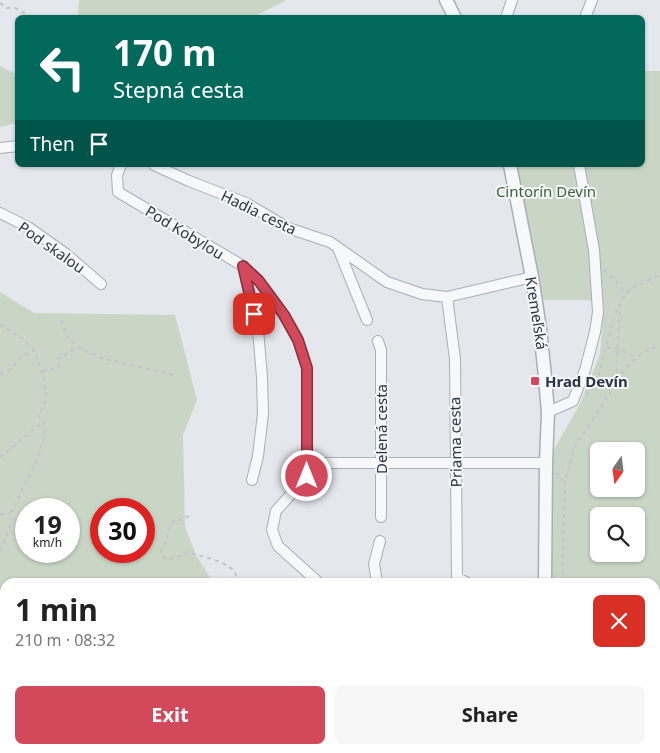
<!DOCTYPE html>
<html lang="en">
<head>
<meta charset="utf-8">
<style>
	:root { --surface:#fff; --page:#f6f6f6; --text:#222; --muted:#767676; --accent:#d1495b }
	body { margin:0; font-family:"Noto Sans",sans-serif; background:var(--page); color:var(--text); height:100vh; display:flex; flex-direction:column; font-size:19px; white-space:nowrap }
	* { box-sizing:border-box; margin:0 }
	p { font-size:16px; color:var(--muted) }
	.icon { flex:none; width:28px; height:28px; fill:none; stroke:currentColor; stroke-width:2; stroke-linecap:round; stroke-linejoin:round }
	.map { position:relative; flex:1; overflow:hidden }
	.side { position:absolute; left:0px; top:578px; width:660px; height:176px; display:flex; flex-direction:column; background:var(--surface); border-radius:15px 15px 0 0; box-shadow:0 1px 4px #0004 }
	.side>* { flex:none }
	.banner { position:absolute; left:15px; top:15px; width:630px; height:152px; border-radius:8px; box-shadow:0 1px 4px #0004; background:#00695c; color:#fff; overflow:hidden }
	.needle { width:32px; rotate:194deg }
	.controls { position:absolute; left:590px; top:442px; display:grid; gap:10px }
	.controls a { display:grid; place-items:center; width:55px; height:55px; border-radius:8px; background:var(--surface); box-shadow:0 1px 4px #0004; font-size:25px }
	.speed { position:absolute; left:15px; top:498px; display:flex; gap:10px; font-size:25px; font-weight:700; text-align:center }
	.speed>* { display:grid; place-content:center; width:65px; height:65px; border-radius:50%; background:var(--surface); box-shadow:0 1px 4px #0004; line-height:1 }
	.speed small { font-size:12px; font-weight:400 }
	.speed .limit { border:8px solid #d22; background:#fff; color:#111 }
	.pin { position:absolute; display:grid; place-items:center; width:42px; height:42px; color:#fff; margin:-21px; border-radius:10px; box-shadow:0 2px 8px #0006 }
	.me { position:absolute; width:55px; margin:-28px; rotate:0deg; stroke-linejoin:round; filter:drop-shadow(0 0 4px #0008) }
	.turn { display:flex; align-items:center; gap:18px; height:105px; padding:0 15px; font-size:22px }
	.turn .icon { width:65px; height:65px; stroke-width:2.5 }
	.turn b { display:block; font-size:35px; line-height:42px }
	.then { display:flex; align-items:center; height:48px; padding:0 15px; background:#0003; gap:10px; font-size:19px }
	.round { display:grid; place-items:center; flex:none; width:52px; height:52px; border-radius:8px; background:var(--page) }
	.headline { display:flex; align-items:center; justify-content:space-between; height:85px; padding:0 15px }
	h1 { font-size:30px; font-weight:700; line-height:38px }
	.cta { display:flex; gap:10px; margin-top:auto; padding:10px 15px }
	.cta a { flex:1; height:58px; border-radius:8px; background:var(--accent); color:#fff; font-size:20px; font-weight:700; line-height:58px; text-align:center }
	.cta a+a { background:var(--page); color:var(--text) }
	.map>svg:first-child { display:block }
</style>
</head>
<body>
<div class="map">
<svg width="660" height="753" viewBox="0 0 660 753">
	<rect width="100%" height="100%" fill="#e4e7ec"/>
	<path fill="#c9d6c5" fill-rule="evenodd" d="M79,0H287L253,17L78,18Z
		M0,66L18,75L17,123L0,127Z
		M643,71H660V753H548V749H655V582H551L553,451L580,404L600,354L604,305L587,300H542L516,165H642ZM599,451H636V489H599ZM599,516H636V554H599Z
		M0,292L34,313L175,315L197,400L183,435L185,527L197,557L213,582H5V749H410L420,753H0ZM26,509H69V551H26ZM101,509H144V551H101Z"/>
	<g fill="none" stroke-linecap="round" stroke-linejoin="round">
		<defs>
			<path id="minor" d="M506,18L512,0
				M585,18L592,0
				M0,148L18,146
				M121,165L117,175L118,192L243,266L259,281L284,315L298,340L307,368V476L276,511L272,530L278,546L318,582
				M154,165L189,181L246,203L288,228L330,242L387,282L422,294L447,297L532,277
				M0,213L28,227L66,254L101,284
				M338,248L367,320
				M243,266L258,330L262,377L263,414L258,456L252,480
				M447,297L455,359L457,578L466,582
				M378,341L381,350V517
				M548,412L573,401L585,370L595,332L598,312L594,250L579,165
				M307,463H546
				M377,582L374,564L380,541"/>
			<path id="tertiary" d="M446,0L455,18
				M510,165L532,277L540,329L544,367L548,412L546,463L545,582
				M541,753V749"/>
		</defs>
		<use href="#minor" stroke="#a9aeb7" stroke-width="12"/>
		<use href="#tertiary" stroke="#a9aeb7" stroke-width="15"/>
		<path stroke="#c2c5cb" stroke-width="2" stroke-dasharray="4 4" stroke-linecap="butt" d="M0,3L7,8H15L28,15L38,18
			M224,165L225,166
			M604,270L619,284L625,294
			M61,320L67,337L77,347
			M0,324L10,331L23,339L34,350L44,379L46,398L44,406L38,415L45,425L44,439L40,449L39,456L21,492L14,509L10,513L11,522L0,554
			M607,347L617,349L637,357
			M43,371L59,367L57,360L77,347L102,358L173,375
			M0,374L10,370L19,359L34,350
			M616,379L637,357L646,351L660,346
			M586,395L593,389L597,382L615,314L622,299L629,290L636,286L660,275
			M0,457L43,422
			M556,473L565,482
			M0,515L10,513
			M189,516L180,520L175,519L168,531L167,541L162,548L161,555C170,563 178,557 187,552C200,556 226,561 234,571C236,574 237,579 238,582
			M562,582L565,482L573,450L610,393L616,379L620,305
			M0,591V592
			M0,659L5,661
			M102,749L103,753
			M293,749L295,753
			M384,749L402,753
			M557,753V749"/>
		<use href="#minor" stroke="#f7f8fa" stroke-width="10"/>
		<use href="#tertiary" stroke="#f7f8fa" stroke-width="12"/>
	</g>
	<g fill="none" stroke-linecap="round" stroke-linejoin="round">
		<defs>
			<path id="route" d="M254,314L243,266L259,281L284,315L298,340L307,368V476"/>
		</defs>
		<use href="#route" stroke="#882f3b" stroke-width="12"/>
		<use href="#route" stroke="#d1495b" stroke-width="9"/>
	</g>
	<rect fill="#d1495b" stroke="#f4f6f9" stroke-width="2" x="530" y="376" width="10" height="10" rx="2.5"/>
	<g text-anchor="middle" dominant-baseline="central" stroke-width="4" stroke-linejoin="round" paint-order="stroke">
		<g font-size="15" fill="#3f6138" stroke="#f4f6f9">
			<text x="546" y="191">Cintorín Devín</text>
		</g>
		<g font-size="15" fill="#2b3445" stroke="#f4f6f9">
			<text transform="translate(259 212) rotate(26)">Hadia cesta</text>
			<text transform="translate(185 232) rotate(31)">Pod Kobylou</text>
			<text transform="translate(52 247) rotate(35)">Pod skalou</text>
			<text transform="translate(537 313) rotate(81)">Kremeľská</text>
			<text transform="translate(381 429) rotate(-90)">Delená cesta</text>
			<text transform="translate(455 442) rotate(-91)">Priama cesta</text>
		</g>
		<g font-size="15" font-weight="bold" fill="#2b3445" stroke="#f4f6f9" text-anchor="start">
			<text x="545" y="381">Hrad Devín</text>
		</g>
	</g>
</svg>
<div class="controls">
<a><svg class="needle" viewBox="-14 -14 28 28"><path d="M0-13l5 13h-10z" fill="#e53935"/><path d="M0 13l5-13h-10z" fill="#767676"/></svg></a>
<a><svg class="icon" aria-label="search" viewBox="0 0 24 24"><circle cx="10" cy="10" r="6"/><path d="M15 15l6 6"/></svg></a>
</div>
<div class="speed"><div>19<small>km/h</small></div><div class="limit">30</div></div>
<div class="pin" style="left:254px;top:314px;background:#d93025"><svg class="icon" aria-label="arrive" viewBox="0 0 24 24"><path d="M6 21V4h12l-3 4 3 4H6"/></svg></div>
<svg class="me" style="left:307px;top:476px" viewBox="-20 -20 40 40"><circle r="17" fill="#d1495b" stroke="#fff" stroke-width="3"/><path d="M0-11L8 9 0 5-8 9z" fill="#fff"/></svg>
<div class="banner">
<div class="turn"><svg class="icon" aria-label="left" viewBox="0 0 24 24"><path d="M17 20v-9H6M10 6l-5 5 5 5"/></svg><div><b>170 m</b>Stepná cesta</div></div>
<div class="then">Then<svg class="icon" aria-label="arrive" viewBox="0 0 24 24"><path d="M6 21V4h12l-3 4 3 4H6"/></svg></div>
</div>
<section class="side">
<div class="headline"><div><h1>1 min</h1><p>210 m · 08:32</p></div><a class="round" style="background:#d93025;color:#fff"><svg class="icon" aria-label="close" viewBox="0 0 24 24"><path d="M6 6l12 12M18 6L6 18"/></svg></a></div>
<div class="cta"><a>Exit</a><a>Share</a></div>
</section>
</div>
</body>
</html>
